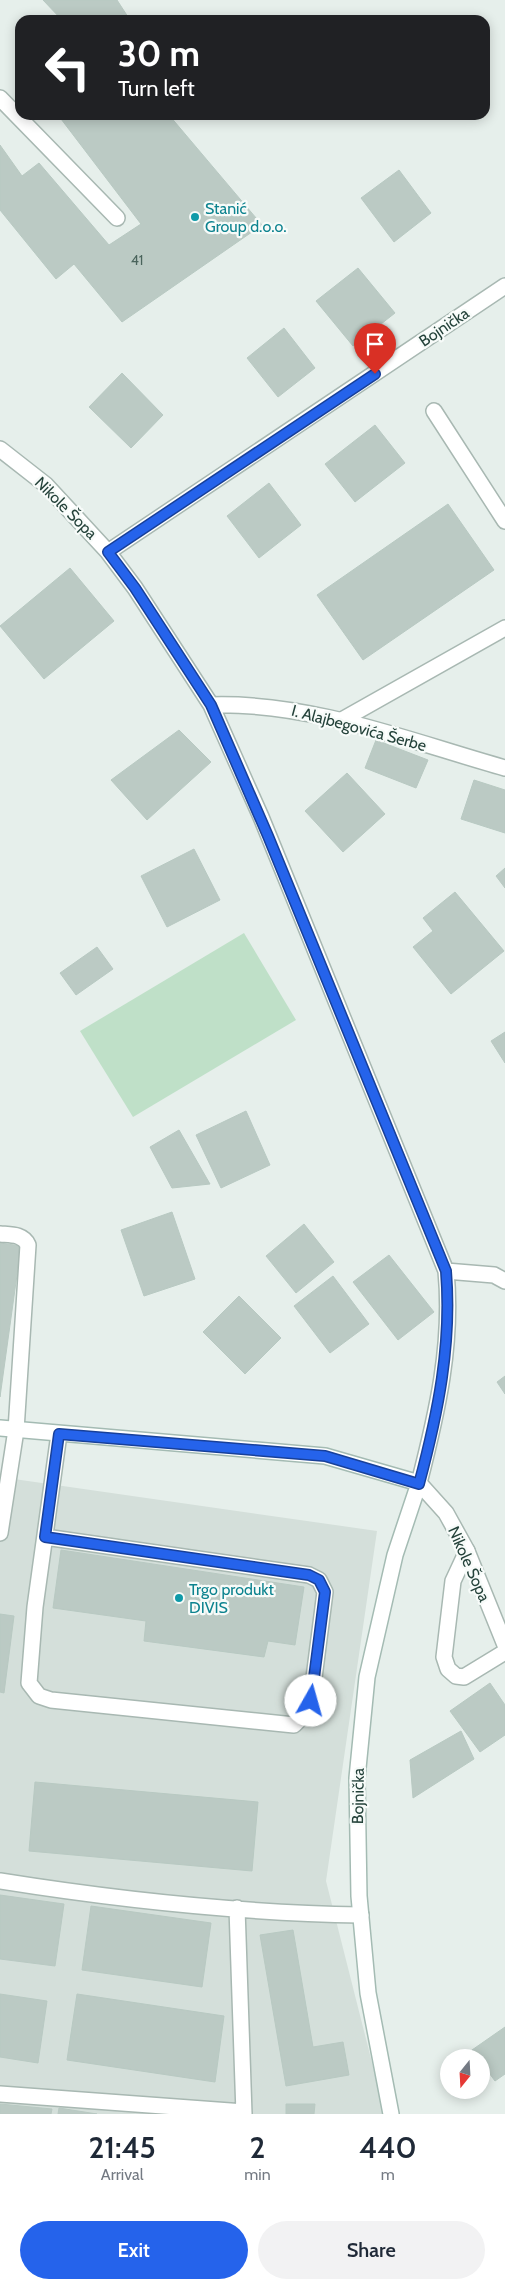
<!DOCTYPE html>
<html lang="en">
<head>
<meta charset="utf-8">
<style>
	:root { --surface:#fff; --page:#f2f2f3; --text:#1f2937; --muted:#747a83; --accent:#2563eb }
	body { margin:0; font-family:Cabin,sans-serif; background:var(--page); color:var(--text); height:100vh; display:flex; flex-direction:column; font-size:19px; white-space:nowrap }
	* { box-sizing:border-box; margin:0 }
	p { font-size:16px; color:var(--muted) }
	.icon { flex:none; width:28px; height:28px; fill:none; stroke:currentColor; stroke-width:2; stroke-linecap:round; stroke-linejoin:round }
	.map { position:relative; height:2114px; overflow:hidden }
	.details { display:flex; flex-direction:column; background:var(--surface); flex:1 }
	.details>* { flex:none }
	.banner { position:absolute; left:15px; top:15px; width:475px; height:105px; border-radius:15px; box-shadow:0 2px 12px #0003; background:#202124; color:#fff; overflow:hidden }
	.needle { width:32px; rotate:198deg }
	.tools { position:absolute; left:440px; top:2049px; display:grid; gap:10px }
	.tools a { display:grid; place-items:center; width:50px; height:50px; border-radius:50%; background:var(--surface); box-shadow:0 2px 12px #0003; font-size:25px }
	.pin { position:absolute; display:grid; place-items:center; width:42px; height:42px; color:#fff; margin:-51px -21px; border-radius:50% 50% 50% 0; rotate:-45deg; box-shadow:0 0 5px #0007 }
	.pin .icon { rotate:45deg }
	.me { position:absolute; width:55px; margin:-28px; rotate:7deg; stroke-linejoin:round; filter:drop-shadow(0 0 4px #0008) }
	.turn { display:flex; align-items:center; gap:18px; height:105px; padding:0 20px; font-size:22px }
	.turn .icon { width:65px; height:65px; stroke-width:2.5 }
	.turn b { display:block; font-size:35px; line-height:42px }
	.eta { display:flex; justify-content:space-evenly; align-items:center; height:85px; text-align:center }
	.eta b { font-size:30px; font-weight:600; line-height:35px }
	.action { display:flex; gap:10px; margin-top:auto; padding:10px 20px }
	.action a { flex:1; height:58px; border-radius:30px; background:var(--accent); color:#fff; font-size:20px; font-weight:600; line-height:58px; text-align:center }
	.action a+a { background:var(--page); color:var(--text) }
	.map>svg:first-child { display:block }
</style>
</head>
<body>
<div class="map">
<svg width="505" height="2114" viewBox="0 0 505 2114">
	<rect width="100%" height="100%" fill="#e6efeb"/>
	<path fill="#d4dfda" d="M0,1477L377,1531L326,1881L385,2114H0Z"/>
	<path fill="#bfe0c8" d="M244,933L296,1020L133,1117L80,1031Z"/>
	<path fill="#bbcac4" stroke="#b8c9c2" d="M43,0H117L130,20H62Z
		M58,115H169L262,225L122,322L74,264L56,279L0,210V145L22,176L39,163L109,245L141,224Z
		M399,170L431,213L394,242L361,198Z
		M358,268L395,313L353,346L316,301Z
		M284,328L315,368L278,397L247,358Z
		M122,373L163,415L131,448L89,407Z
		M375,425L405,463L355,502L325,464Z
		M269,483L301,525L259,558L227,516Z
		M448,504L494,570L363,660L317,595Z
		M70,568L114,621L44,679L0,626Z
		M179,730L211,762L147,820L111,780Z
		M376,740L428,760L416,788L365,768Z
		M347,773L385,814L343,852L305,811Z
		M474,780L505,790V833L461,819Z
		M194,849L220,900L167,927L141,876Z
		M505,868V888L496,876Z
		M455,892L504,951L451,994L413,947L433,931L423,918Z
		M97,947L113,969L76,995L60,973Z
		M505,1032V1063L491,1041Z
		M246,1111L270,1165L221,1188L196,1135Z
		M179,1130L210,1184L172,1188L150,1147Z
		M172,1212L195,1279L144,1296L121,1230Z
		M304,1224L334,1262L296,1293L266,1256Z
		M0,1243L21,1246L0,1397Z
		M389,1255L434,1312L398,1340L353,1282Z
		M333,1276L369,1324L330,1353L294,1306Z
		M239,1296L281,1338L245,1374L203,1332Z
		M505,1376V1394L497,1382Z
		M61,1550L304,1587L295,1645L268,1641L264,1657L144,1641L146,1621L53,1608Z
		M0,1614L14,1616L4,1693L0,1692Z
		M490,1683L505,1705V1735L480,1752L450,1711Z
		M461,1731L474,1759L413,1798L410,1760Z
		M35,1782L258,1802L252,1871L29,1851Z
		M0,1895L64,1904L55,1966L0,1959Z
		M91,1906L211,1923L202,1987L82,1970Z
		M293,1930L313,2047L343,2042L349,2075L286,2086L260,1935Z
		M0,1994L47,2001L38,2063L0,2057Z
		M77,1994L224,2016L215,2082L67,2060Z
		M505,2027V2074L495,2081L481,2062V2058H478L472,2050Z
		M0,2104L52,2109L51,2114H0Z
		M286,2104H315L314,2114H286Z
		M59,2108L97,2114H58Z"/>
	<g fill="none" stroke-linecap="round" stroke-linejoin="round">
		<defs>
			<path id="service" d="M0,98L117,218
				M434,411L505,521
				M340,721L505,628
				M0,1234C11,1235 23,1234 28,1245L16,1430L0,1533
				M45,1537L309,1575L319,1580L325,1592L311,1701L306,1713L294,1725L51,1700L39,1696L29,1683L35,1607L59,1434
				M467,1551L453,1581L444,1657L448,1669L456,1676L464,1677L505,1652
				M0,1881C119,1900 241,1913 361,1915
				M237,1908L244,2114
				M0,2094L244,2112"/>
			<path id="minor" d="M0,449L46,485L108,552L135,588L211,705L261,817L446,1271C453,1344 437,1413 419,1483L446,1513L467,1551L505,1645
				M108,552L505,286
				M211,705C312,702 409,741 505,768
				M446,1271L494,1275L505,1281"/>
			<path id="secondary" d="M0,1428L325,1456L419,1483L395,1555L367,1677L357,1778L359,1896L368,1993L391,2114"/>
		</defs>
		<use href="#service" stroke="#a8b8b2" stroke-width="18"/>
		<use href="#minor" stroke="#a8b8b2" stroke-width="18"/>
		<use href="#secondary" stroke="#a4bbb3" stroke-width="18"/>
		<use href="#service" stroke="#fff" stroke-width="15"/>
		<use href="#minor" stroke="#fff" stroke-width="15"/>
		<use href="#secondary" stroke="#fff" stroke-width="15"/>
	</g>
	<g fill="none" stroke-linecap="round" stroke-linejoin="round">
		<defs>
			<path id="route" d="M311,1701L325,1592L319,1580L309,1575L45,1537L59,1434L325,1456L419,1484C438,1413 452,1344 446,1271L268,836L211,705L135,588L108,552L375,374"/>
		</defs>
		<use href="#route" stroke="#184099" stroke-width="12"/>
		<use href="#route" stroke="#2563eb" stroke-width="9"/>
	</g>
	<g fill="#0f9aa8" stroke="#f7fbf9" stroke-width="2">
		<circle cx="195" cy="217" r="5"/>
		<circle cx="179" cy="1598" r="5"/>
	</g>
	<g text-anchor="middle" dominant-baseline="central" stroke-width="4.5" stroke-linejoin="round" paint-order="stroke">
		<g font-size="14" fill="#4a645c">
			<text x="137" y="260">41</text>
		</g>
		<g font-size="16" fill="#0d838f" stroke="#f7fbf9" text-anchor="start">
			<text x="205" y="208">Stanić<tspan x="205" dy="18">Group d.o.o.</tspan></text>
			<text x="189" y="1589">Trgo produkt<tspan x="189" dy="18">DIVIS</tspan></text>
		</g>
		<g font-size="16" fill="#24423a" stroke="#f7fbf9">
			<text transform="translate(444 327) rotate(-34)">Bojnička</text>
			<text transform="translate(66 508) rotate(45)">Nikole Šopa</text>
			<text transform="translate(359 728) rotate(15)">I. Alajbegovića Šerbe</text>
			<text transform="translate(469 1564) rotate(66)">Nikole Šopa</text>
			<text transform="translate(358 1796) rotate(-89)">Bojnička</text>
		</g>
	</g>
</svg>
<div class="tools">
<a><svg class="needle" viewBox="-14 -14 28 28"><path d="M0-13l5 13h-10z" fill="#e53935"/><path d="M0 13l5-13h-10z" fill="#747a83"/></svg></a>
</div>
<div class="pin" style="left:375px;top:374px;background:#d93025"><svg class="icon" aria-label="arrive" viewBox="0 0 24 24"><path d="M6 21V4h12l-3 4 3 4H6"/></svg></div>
<svg class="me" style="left:311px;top:1701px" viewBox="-20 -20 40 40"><circle r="19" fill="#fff"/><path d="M0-13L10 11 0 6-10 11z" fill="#2563eb"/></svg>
<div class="banner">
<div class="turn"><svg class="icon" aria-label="left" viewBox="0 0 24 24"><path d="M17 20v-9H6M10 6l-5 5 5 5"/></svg><div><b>30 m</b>Turn left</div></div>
</div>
</div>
<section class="details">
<div class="eta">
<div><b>21:45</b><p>Arrival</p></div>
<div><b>2</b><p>min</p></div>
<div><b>440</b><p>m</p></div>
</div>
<div class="action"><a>Exit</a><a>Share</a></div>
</section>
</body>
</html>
